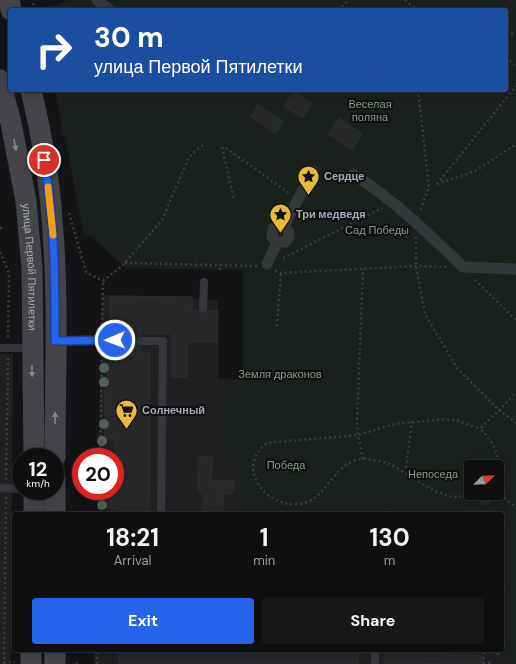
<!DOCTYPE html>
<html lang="en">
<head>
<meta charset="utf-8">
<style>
	:root { --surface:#0f0f10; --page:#181819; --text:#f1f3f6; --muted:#9b9c9f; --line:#2f2f30; --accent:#2563eb }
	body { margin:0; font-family:"DM Sans",sans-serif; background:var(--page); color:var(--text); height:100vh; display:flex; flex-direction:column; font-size:15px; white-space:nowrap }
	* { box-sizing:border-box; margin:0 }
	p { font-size:13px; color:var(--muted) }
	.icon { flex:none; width:22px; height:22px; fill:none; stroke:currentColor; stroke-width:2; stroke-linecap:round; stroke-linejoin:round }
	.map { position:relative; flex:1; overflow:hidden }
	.sheet { position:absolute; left:12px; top:512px; width:492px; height:140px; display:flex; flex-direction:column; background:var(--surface); border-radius:4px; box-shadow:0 2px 10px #0003,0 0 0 1px var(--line) }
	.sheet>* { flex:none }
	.guide { position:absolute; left:8px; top:8px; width:500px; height:84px; border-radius:4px; box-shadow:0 2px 10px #0003,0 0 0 1px var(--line); background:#1a4fa0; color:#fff; overflow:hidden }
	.needle { width:26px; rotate:67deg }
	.controls { position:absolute; left:464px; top:460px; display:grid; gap:8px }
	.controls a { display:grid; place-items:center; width:40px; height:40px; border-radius:4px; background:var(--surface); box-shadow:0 2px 10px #0003,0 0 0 1px var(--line); font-size:20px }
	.speed { position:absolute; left:12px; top:448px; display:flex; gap:8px; font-size:20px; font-weight:700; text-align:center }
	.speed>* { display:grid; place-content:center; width:52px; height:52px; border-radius:50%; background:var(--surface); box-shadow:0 2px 10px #0003,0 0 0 1px var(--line); line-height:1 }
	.speed small { font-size:10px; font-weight:400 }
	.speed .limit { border:6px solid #d22; background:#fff; color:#111 }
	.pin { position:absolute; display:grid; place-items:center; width:34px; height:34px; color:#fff; margin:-17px; border:2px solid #fff; border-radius:50%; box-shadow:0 1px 4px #0007 }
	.me { position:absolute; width:44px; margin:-22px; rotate:269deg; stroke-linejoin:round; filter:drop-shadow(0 0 3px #0008) }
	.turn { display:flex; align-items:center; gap:14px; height:84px; padding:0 20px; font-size:18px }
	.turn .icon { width:52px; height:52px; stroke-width:2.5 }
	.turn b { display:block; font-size:28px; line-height:34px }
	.eta { display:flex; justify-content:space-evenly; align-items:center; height:68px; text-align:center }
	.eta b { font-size:24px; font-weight:700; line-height:28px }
	.action { display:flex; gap:8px; margin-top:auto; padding:8px 20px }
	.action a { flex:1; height:46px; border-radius:4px; background:var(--accent); color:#fff; font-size:16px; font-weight:700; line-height:46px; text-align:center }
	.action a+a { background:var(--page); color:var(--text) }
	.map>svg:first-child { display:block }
</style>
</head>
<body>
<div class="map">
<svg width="516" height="664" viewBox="0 0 516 664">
	<rect width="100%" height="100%" fill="#141416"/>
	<path fill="#202023" d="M102,295L192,297L193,298L218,300L219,452L398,514H98L99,491H115V457H99Z
		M13,353L11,656L9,664H0V354Z
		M502,583H516L514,664H94V650H502Z"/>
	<path fill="#1a201c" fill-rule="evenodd" d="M65,0H516V664H514L516,583H502V514H398L389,510H243L242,472L219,452L218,379H243V270L126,268L89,235L84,237L65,137L61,134V119L55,90H506V10H39L65,2ZM471,467H497V493H471Z
		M502,584L513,585L512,664H507L505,657L500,653V650H502Z"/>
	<path fill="#27272a" stroke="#2e2e32" d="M294,92L312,103L303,118L284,106Z
		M258,105L283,122L275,134L251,116Z
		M339,118L362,134L352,150L328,134Z
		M110,296L192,297V311H198L203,313L208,311H218L217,342H187V377H172V333H140V336L135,339V344L140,346V353H150L149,514H114V508H107V491H115V439H105V389H107L108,363H115V345L120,340L118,335L110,334Z
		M199,457H212L211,481H234L233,493H223V514H203L204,493H198Z
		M480 500a5 5 0 1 1 10 0a5 5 0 1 1-10 0Z
		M119,650H358V664H119Z
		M384,650H441V654L481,655V664L384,663Z"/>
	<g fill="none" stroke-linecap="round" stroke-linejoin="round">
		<path stroke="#3b3d41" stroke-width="2.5" stroke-dasharray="2 3" stroke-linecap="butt" d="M405,0L417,10
			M32,10L34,0
			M338,10L349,0
			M506,34H516
			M506,57L516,67
			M418,90L429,187L420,211
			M222,147L234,200
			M226,148L289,193
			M437,184L516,86
			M437,184L475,171L516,144
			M69,213L86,272L103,281
			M0,228L4,227
			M416,237V266L425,314L457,368L499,410L516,423
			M0,252L9,273L8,338
			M283,258L382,208
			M125,263L257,266
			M220,270V264
			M275,271L281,273L416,266L447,267
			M475,280L516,320
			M103,281L123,265L162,220L189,157L205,143
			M277,326L281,273
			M102,330L103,281
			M412,421L406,467L417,480
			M100,457L102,349
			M363,459L358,435L357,422L363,269
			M497,472C501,454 492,440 480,429L516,393
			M6,480L8,357
			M497,491L516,508
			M471,493C466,494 459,498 454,497C429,493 411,474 389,464C383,461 372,460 365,459C336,458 328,497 304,503C268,512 233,468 267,443L358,435L395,424L444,419L459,421L480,429
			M99,514L100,491
			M498,655V650
			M4,662H15
			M76,663L77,664
			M483,663H491
			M4,664L6,497
			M97,664V650
			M483,664L484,650"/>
		<path stroke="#35363a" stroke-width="8" d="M203,308L204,282
			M56,341L115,340
			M140,341H163L161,514
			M0,348H32
			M0,488L21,489
			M375,650V664"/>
		<path stroke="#35363a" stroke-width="11" d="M97,0L110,10
			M353,174C394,200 428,233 463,267L516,269
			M277,242L272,237L273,229L278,225L284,226
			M267,264L277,242H285L289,237V232L284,226L313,171"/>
		<g stroke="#43454a" stroke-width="21">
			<path d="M9,0L11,10"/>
			<path id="s1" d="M0,80L11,123L26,201L32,268L34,457"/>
			<path d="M31,90C41,132 49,176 52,219C59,298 55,378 55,457"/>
			<path d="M55,479V514"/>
			<path d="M34,514V491"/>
			<path d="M31,664V650"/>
			<path d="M55,664V650"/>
		</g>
	</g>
	<g fill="#4f6052">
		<circle cx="104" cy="368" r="5"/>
		<circle cx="104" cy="382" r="5"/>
		<circle cx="104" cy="424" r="5"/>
		<circle cx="102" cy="441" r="5"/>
		<circle cx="102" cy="505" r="5"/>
	</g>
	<defs><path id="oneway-solid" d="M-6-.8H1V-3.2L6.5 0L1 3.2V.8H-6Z"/></defs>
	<g fill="#848790">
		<use href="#oneway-solid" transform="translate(15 145) rotate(79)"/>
		<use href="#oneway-solid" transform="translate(32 371) rotate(89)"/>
		<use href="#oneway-solid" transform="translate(55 418) rotate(-90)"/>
	</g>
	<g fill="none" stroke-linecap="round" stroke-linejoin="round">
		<defs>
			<path id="route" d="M44,160C55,220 55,280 55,341L115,340"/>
		</defs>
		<use href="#route" stroke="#184099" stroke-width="10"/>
		<use href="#route" stroke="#2563eb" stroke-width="7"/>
		<path stroke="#f59e0b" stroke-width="7" d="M48,187L53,235"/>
	</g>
	<defs>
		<symbol id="sight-pin" viewBox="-11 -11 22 30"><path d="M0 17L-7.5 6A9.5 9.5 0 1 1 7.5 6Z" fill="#e7ba3b" stroke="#0f0f11"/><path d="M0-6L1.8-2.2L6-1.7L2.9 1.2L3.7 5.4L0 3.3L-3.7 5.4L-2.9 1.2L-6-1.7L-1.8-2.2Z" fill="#111"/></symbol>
		<symbol id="supermarket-pin" viewBox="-11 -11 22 30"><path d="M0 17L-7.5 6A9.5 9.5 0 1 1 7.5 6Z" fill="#e7ba3b" stroke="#0f0f11"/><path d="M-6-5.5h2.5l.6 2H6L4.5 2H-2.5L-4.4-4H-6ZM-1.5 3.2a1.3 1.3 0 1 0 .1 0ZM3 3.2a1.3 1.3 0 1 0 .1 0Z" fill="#111"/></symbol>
	</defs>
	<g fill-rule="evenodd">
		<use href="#sight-pin" x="296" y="164" width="25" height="34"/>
		<use href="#sight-pin" x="268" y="202" width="25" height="34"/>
		<use href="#supermarket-pin" x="114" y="398" width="25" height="34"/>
	</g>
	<g text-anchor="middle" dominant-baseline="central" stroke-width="4" stroke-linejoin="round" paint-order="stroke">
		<g font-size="11" fill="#7f9f83" stroke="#0f0f11">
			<text x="370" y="104">Веселая<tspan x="370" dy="13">поляна</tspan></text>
			<text x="377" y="230">Сад Победы</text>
			<text x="280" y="374">Земля драконов</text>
			<text x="286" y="465">Победа</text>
			<text x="433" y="474">Непоседа</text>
		</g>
		<g font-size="11" font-weight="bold" fill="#a7aab5" stroke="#0f0f11" text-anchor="start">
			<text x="324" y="176">Сердце</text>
			<text x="296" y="214">Три медведя</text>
			<text x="142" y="410">Солнечный</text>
		</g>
		<g font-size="11" fill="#a7aab5" stroke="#0f0f11">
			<text stroke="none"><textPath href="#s1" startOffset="190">улица Первой Пятилетки</textPath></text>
		</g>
	</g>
</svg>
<div class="controls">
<a><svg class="needle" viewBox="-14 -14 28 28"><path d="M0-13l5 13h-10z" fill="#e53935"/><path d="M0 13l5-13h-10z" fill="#9b9c9f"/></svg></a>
</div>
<div class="speed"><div>12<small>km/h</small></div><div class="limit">20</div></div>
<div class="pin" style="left:44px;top:160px;background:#d93025"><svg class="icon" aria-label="arrive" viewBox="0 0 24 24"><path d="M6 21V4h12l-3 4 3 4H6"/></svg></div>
<svg class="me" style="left:115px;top:340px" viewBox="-20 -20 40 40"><circle r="17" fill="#2563eb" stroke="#fff" stroke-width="3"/><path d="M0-11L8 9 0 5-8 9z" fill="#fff"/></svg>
<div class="guide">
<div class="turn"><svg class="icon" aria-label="right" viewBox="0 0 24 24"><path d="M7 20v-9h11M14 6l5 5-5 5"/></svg><div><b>30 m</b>улица Первой Пятилетки</div></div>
</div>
<section class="sheet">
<div class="eta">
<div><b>18:21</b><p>Arrival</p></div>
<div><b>1</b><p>min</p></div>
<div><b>130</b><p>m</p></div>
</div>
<div class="action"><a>Exit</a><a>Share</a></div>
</section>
</div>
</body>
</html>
